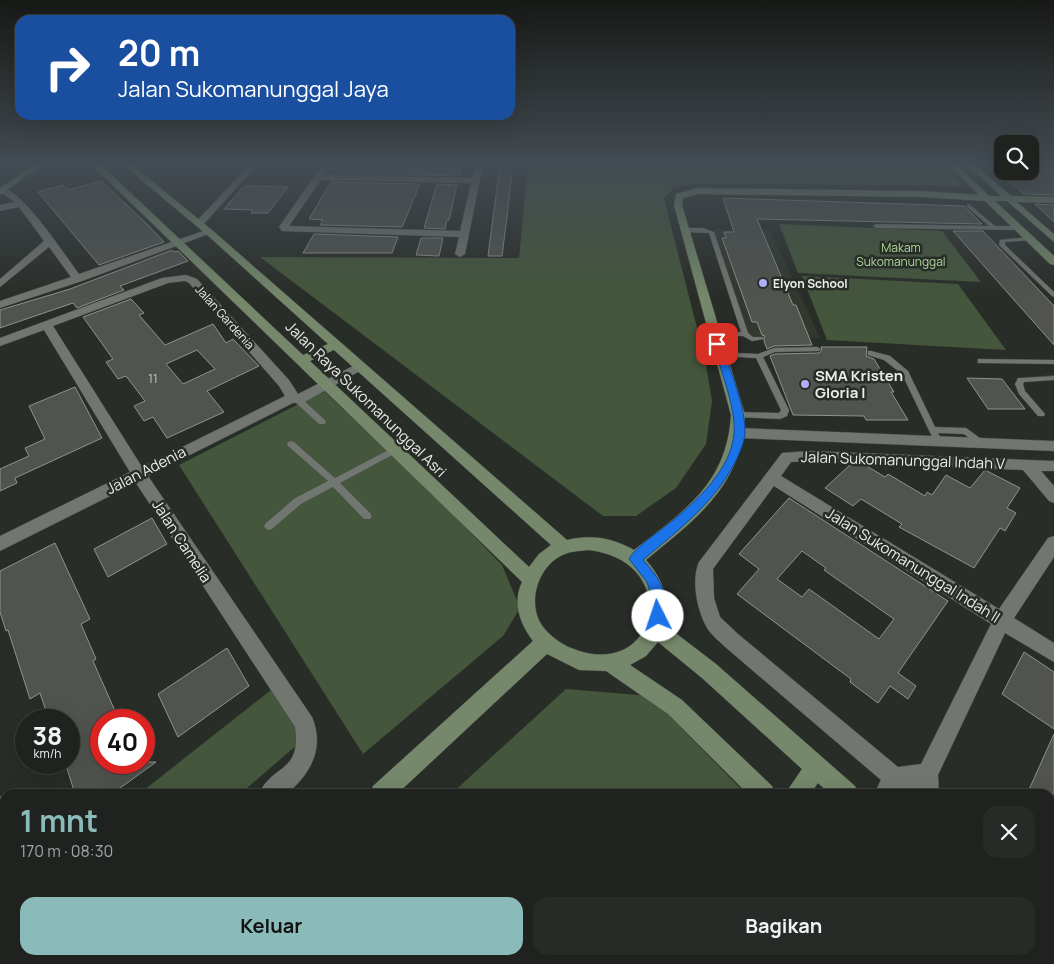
<!DOCTYPE html>
<html lang="id">
<head>
<meta charset="utf-8">
<style>
	:root { --surface:#1f221e; --page:#272a27; --text:#f1f3f6; --muted:#a1a4a4; --line:#3c3f3c; --accent:#8bbbb9 }
	body { margin:0; font-family:Manrope,sans-serif; background:var(--page); color:var(--text); height:100vh; display:flex; flex-direction:column; font-size:19px; white-space:nowrap }
	* { box-sizing:border-box; margin:0 }
	p { font-size:16px; color:var(--muted) }
	.icon { flex:none; width:28px; height:28px; fill:none; stroke:currentColor; stroke-width:2; stroke-linecap:round; stroke-linejoin:round }
	.map { position:relative; flex:1; overflow:hidden }
	.sheet { position:absolute; left:0px; top:789px; width:1055px; height:176px; display:flex; flex-direction:column; background:var(--surface); border-radius:15px 15px 0 0; box-shadow:0 5px 20px #0002,0 0 0 1px var(--line) }
	.sheet>* { flex:none }
	.hud { position:absolute; left:15px; top:15px; width:500px; height:105px; border-radius:15px; box-shadow:0 5px 20px #0002,0 0 0 1px var(--line); background:#1a4fa0; color:#fff; overflow:hidden }
	.tools { position:absolute; left:994px; top:135px; display:grid; gap:10px }
	.tools a { display:grid; place-items:center; width:45px; height:45px; border-radius:10px; background:var(--surface); box-shadow:0 5px 20px #0002,0 0 0 1px var(--line); font-size:25px }
	.speed { position:absolute; left:15px; top:709px; display:flex; gap:10px; font-size:25px; font-weight:700; text-align:center }
	.speed>* { display:grid; place-content:center; width:65px; height:65px; border-radius:50%; background:var(--surface); box-shadow:0 5px 20px #0002,0 0 0 1px var(--line); line-height:1 }
	.speed small { font-size:12px; font-weight:400 }
	.speed .limit { border:8px solid #d22; background:#fff; color:#111 }
	.pin { position:absolute; display:grid; place-items:center; width:42px; height:42px; color:#fff; margin:-21px; border-radius:10px; box-shadow:0 2px 8px #0006 }
	.me { position:absolute; width:55px; margin:-28px; rotate:356deg; stroke-linejoin:round; filter:drop-shadow(0 0 4px #0008) }
	.turn { display:flex; align-items:center; gap:18px; height:105px; padding:0 20px; font-size:22px }
	.turn .icon { width:65px; height:65px; stroke-width:2.5 }
	.turn b { display:block; font-size:35px; line-height:42px }
	.round { display:grid; place-items:center; flex:none; width:52px; height:52px; border-radius:15px; background:var(--page) }
	.headline { display:flex; align-items:center; justify-content:space-between; height:85px; padding:0 20px }
	h1 { font-size:30px; font-weight:700; line-height:38px; color:var(--accent) }
	.cta { display:flex; gap:10px; margin-top:auto; padding:10px 20px }
	.cta a { flex:1; height:58px; border-radius:15px; background:var(--accent); color:#111; font-size:20px; font-weight:700; line-height:58px; text-align:center }
	.cta a+a { background:var(--page); color:var(--text) }
	.map>svg:first-child { display:block }
</style>
</head>
<body>
<div class="map">
<svg width="1054" height="964" viewBox="0 0 1054 964">
	<rect width="100%" height="100%" fill="#292d28"/>
	<path fill="#31382e" d="M713,229L770,230L820,338L749,336Z
		M268,960H345L347,964H264Z"/>
	<path fill="#44563b" d="M528,164H940L964,186L698,183L673,188L664,199L705,359L712,401L706,444L676,488L636,516H603L260,257L519,258Z
		M779,224L942,231L981,282L798,273Z
		M802,276L958,284L1006,350L827,340Z
		M324,391L436,497L502,565L520,608L503,636L363,754L179,465Z
		M566,689L650,696L746,794H451Z
		M271,690L305,738L240,794H139Z
		M345,960H797L795,964H347Z"/>
	<path fill="#50534e" stroke="#8f938d" fill-rule="evenodd" d="M343,164H462L459,176L337,173Z
		M500,164H513L507,217L502,256H488Z
		M1030,164H1042L1054,173V195L1024,194L995,171H1030Z
		M101,181L148,225L164,242L99,265L38,192L63,185L68,190Z
		M331,182L420,184L402,227L320,225L323,220L309,219Z
		M437,184L457,185L449,220H447L445,229L424,228Z
		M244,186L288,187L268,213H251L253,210L224,209Z
		M723,198L964,206L982,224L757,219L793,305H796L812,345L774,346L767,349L764,341L765,336L762,335L757,322H752L722,238H726L724,232H734Z
		M1035,204L1054,205V222Z
		M953,231H983L1054,306V345Z
		M314,234L398,237L392,253H303Z
		M421,238H443L439,256L416,255Z
		M172,250L174,252L178,251L188,261L120,286L124,290L77,308L73,303L0,328V310L70,289Z
		M131,299L144,313L139,315L165,345L213,324L226,343L233,339L259,366L207,391L224,412L167,438L153,417L144,421L134,406L145,401L126,376L118,379L106,362L113,359L83,317ZM197,350L215,369L183,384L166,364Z
		M821,347H867L866,356L874,359L894,392H891L908,420H866L864,416L793,415L770,356L775,354L819,353L822,350Z
		M967,378L1002,379L1025,409H988Z
		M75,387L102,438L15,478L17,483L0,491V469L29,456L25,448L45,439L29,406Z
		M850,465H865L885,477L888,474L925,496L927,492L932,495L946,475L970,488L985,470L1020,488L1007,508L1016,513L1005,531L1000,528L974,568L899,527L902,524L861,499L853,506L825,488Z
		M789,498L948,601L898,673L916,686L908,699L890,686L878,703L850,682L851,679L737,594L759,569L739,554ZM802,551L826,568L824,570L894,619L879,639L809,589L802,597L777,579Z
		M152,518L167,544L108,577L94,549Z
		M55,543L90,619L81,624L96,659L93,661L119,720H101V762H156L112,794H75L65,762H69V720H49L40,693L30,699L8,630L6,631L0,612V571Z
		M227,648L249,686L178,737L158,694Z
		M1024,652L1054,672V729L1002,694Z
		M1054,734V794H1027Z"/>
	<g fill="none" stroke-linecap="round" stroke-linejoin="round">
		<defs>
			<path id="lane" d="M969,204L995,226H1018L1021,228L1018,230L876,228L873,226L876,224L989,226L967,207V205Z
				M703,228L714,232L748,333L753,337H764V339L752,341L743,336H715L712,334L715,332H741L709,233L685,232L682,230L685,228Z
				M1030,237L1032,238V240L1005,242V245L1054,292V297L1052,296L999,245L1000,240Z
				M817,347L821,349L819,351L775,352L763,357L789,410L787,416L780,419L735,417L734,415L735,413L738,412L779,413L781,410L756,358L720,356H717V352L758,354L774,348Z
				M868,351H871L890,356L908,371L935,427L966,428L984,441L985,443L984,445H978L964,434L938,433L942,441L938,444L935,443L902,374L884,360L868,355Z
				M978,359L1054,360V364L981,363H978Z
				M1054,376V380L1024,382L1023,384L1025,391L1045,414L1044,416H1038L1019,394L1015,384L1018,378H1021Z
				M298,397L301,398L325,420L326,422L325,424H319L295,402L294,400L295,398Z
				M291,441L294,442L335,478L392,448H398L399,450L398,452L340,483L370,513L372,516L370,519H364L333,487L301,504L272,529L269,530L266,529L264,526L266,523L295,498L328,481L288,446L287,444L288,442Z
				M290,960H307L306,964H289Z
				M863,960H878L877,964H862Z"/>
			<path id="street" d="M250,164H258L202,226H196V222Z
				M323,164H331L324,175L472,178L475,164H483L465,254L460,257L455,254L459,237L282,231L279,227ZM321,180L471,183L460,231L289,226Z
				M0,188C20,185 66,257 79,274L206,230L214,232L82,281L0,308V301L71,277L49,247L0,287V279L44,241L19,207L0,211V205L15,202L0,192Z
				M186,275L197,279L289,380L298,394L357,364L361,363L367,367L303,403H293L148,476L312,717C325,748 311,773 287,794H259C272,764 302,773 295,727L136,483L0,551V536L130,472L44,330L0,346V338L162,278ZM185,281L189,283L279,386L285,396L142,467L53,326L168,283Z
				M739,428L1054,441V451L739,438L732,433Z
				M810,451L1054,461V471H1041L1054,486V503L1049,501L1023,470L810,461L791,462L781,476L999,609L1048,538L1054,536V557L1014,618L1054,643V662L1005,633L938,775L939,794H874L881,780L724,646C718,640 710,634 706,626C697,610 691,579 699,562L782,453ZM774,486L991,624L921,764L898,767L738,634L720,617L714,598L713,569Z
				M0,796L5,798V833L0,831Z
				M1050,889L1054,891V916L1050,914Z
				M36,960H84L82,964H37Z"/>
			<path id="secondary" d="M35,164H44L0,195V188Z
				M91,164H100L303,355L328,344L206,234L122,164H131L212,230L567,540C592,534 612,538 634,550C684,511 727,484 731,415L674,205L676,194L698,188L922,191L979,195L947,164H956L989,196H1001L966,164H975L1011,196L1054,197V203L1017,202L1054,234V242L1007,201H995L1054,256V265L1050,264L985,201L922,197L698,194L683,198L682,205L745,415C742,486 697,518 646,560C663,579 670,600 665,625L716,664L855,786L858,794H830L818,783L810,794H785L802,769L702,678L658,642L646,656L630,665L682,700L772,786L775,794H748L668,714L606,671L579,670L547,654L397,794H370L373,786L533,641C520,624 512,603 522,582ZM334,350L551,545L539,554L529,567L310,361ZM588,550C684,560 659,684 571,648C559,643 543,631 538,618C529,595 541,563 565,554C572,551 581,551 588,550Z
				M1050,950L1054,952V964H1033L1031,960H1050Z
				M176,960H204L202,964H174Z
				M928,960H956L958,964H930Z"/>
		</defs>
		<use href="#lane" stroke="#464945" stroke-width="1"/>
		<use href="#street" stroke="#464945" stroke-width="1"/>
		<use href="#secondary" stroke="#464945" stroke-width="1"/>
		<use href="#lane" fill="#727670" fill-rule="evenodd"/>
		<use href="#street" fill="#727670" fill-rule="evenodd"/>
		<use href="#secondary" fill="#75886b" fill-rule="evenodd"/>
	</g>
	<linearGradient id="sky" x2="0" y2="1"><stop stop-color="#171916"/><stop offset="0.55" stop-color="#434c53"/><stop offset="1" stop-color="#434c53" stop-opacity="0"/></linearGradient>
	<rect width="1054" height="299" fill="url(#sky)"/>
	<path fill="#1a73e8" stroke="#114b97" d="M717,341L722,344C729,369 746,407 745,433C744,445 738,456 733,466C712,505 677,531 643,560C658,576 673,598 663,621L658,622L653,621L651,616L654,604L647,582L629,559C635,547 661,531 672,521C697,501 732,468 734,433C736,407 720,369 713,344Z"/>
	<g fill="#b0aefa" stroke="#292d28" stroke-width="2">
		<circle cx="763" cy="283" r="5"/>
		<circle cx="805" cy="384" r="5"/>
	</g>
	<g text-anchor="middle" dominant-baseline="central" stroke-width="5" stroke-linejoin="round" paint-order="stroke">
		<g font-size="12" fill="#acd697" stroke="#292d28">
			<text x="901" y="247">Makam<tspan x="901" dy="14">Sukomanunggal</tspan></text>
		</g>
		<g font-size="12" font-weight="bold" fill="#eaede9" stroke="#292d28" text-anchor="start">
			<text x="773" y="283">Elyon School</text>
		</g>
		<g font-size="12" fill="#eaede9" stroke="#292d28">
			<text transform="translate(225 317) rotate(48)">Jalan Gardenia</text>
		</g>
		<g font-size="12" fill="#c4c6c2">
			<text x="153" y="378">11</text>
		</g>
		<g font-size="15" font-weight="bold" fill="#eaede9" stroke="#292d28" text-anchor="start">
			<text x="815" y="375">SMA Kristen<tspan x="815" dy="17">Gloria I</tspan></text>
		</g>
		<g font-size="15" fill="#eaede9" stroke="#292d28">
			<text transform="translate(366 399) rotate(44)">Jalan Raya Sukomanunggal Asri</text>
			<text transform="translate(903 460) rotate(2)">Jalan Sukomanunggal Indah V</text>
			<text transform="translate(146 470) rotate(-27)">Jalan Adenia</text>
			<text transform="translate(182 541) rotate(57)">Jalan Camelia</text>
			<text transform="translate(913 565) rotate(32)">Jalan Sukomanunggal Indah II</text>
		</g>
	</g>
</svg>
<div class="tools">
<a><svg class="icon" aria-label="search" viewBox="0 0 24 24"><circle cx="10" cy="10" r="6"/><path d="M15 15l6 6"/></svg></a>
</div>
<div class="speed"><div>38<small>km/h</small></div><div class="limit">40</div></div>
<div class="pin" style="left:717px;top:344px;background:#d93025"><svg class="icon" aria-label="arrive" viewBox="0 0 24 24"><path d="M6 21V4h12l-3 4 3 4H6"/></svg></div>
<svg class="me" style="left:658px;top:616px" viewBox="-20 -20 40 40"><circle r="19" fill="#fff"/><path d="M0-13L10 11 0 6-10 11z" fill="#1a73e8"/></svg>
<div class="hud">
<div class="turn"><svg class="icon" aria-label="right" viewBox="0 0 24 24"><path d="M7 20v-9h11M14 6l5 5-5 5"/></svg><div><b>20 m</b>Jalan Sukomanunggal Jaya</div></div>
</div>
<section class="sheet">
<div class="headline"><div><h1>1 mnt</h1><p>170 m · 08:30</p></div><a class="round"><svg class="icon" aria-label="close" viewBox="0 0 24 24"><path d="M6 6l12 12M18 6L6 18"/></svg></a></div>
<div class="cta"><a>Keluar</a><a>Bagikan</a></div>
</section>
</div>
</body>
</html>
